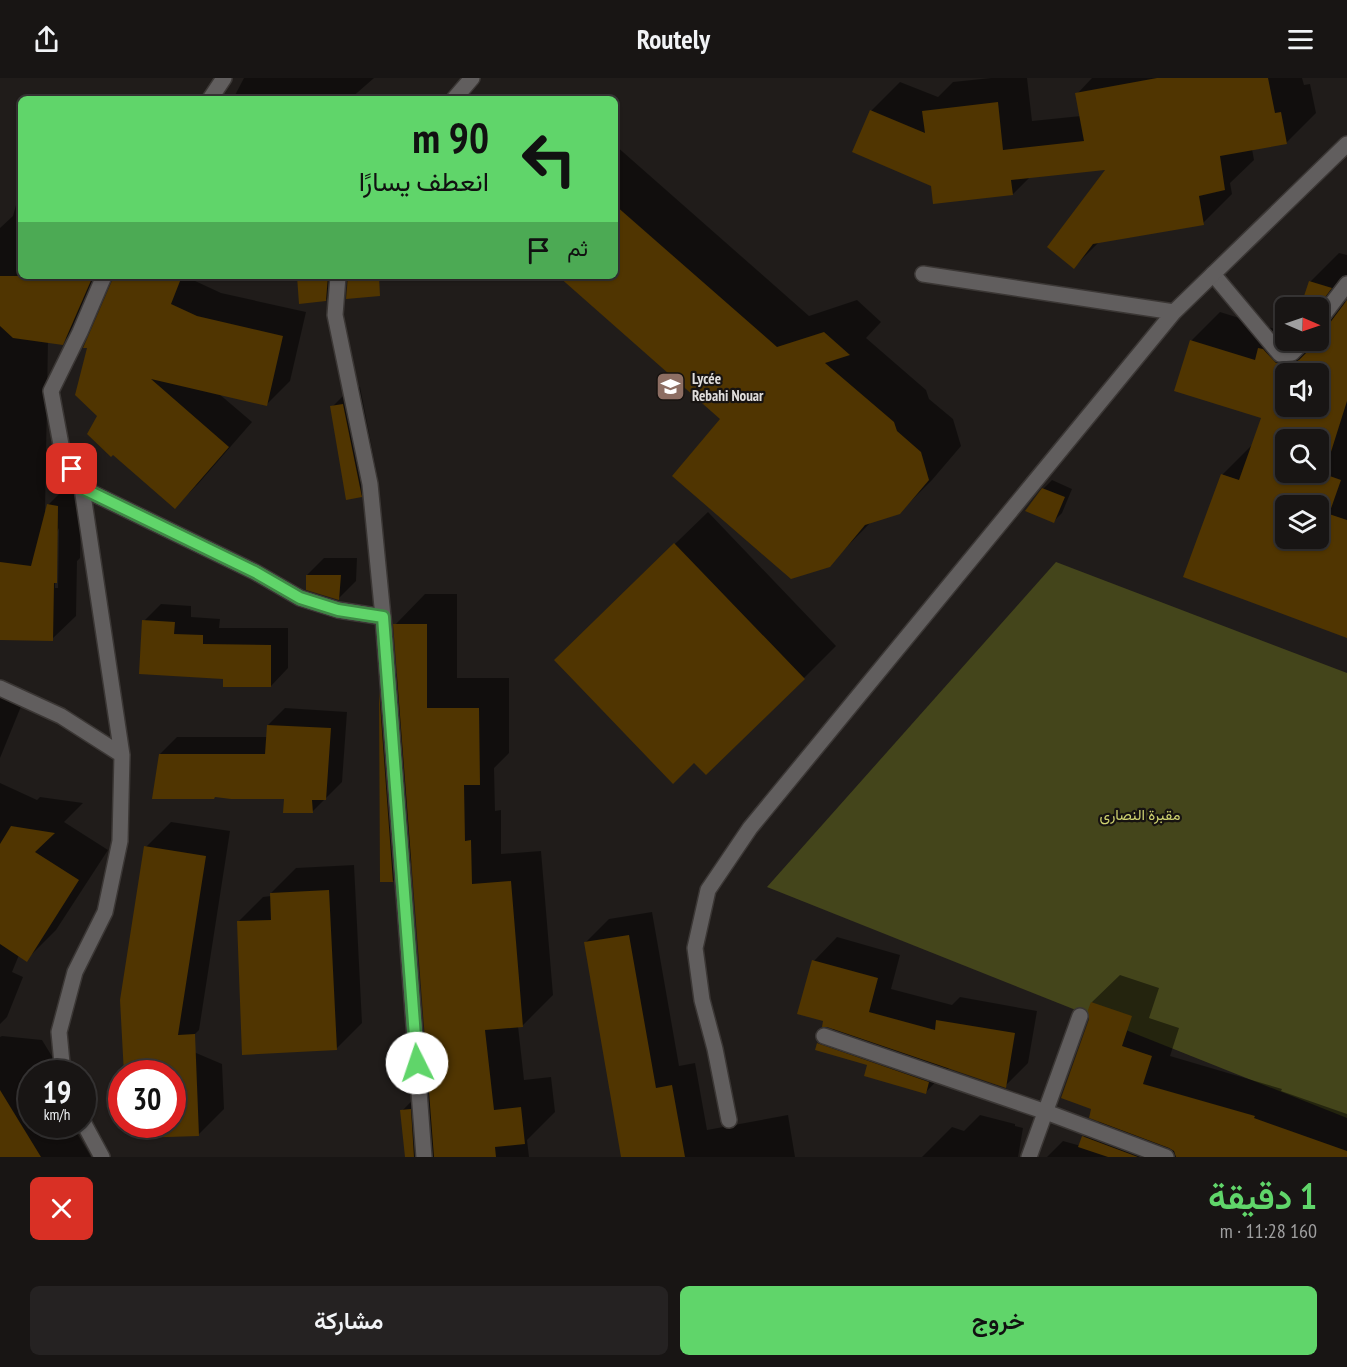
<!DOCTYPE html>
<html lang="ar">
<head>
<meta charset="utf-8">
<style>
	:root { --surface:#181514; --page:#252222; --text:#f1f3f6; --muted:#9f9fa0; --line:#363434; --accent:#60d56a }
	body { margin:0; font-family:"PT Sans Narrow",Vazirmatn,sans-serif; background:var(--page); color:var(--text); direction:rtl; height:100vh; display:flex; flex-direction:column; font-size:22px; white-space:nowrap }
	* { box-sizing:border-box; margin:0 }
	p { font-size:20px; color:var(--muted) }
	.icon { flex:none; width:33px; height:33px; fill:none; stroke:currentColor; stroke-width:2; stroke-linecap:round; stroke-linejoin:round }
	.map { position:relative; height:1079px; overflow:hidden; direction:ltr }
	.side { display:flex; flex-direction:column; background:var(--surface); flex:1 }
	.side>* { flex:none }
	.banner { position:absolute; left:18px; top:18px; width:600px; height:183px; border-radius:9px; box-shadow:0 2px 4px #0004,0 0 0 2px var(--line); direction:rtl; background:#60d56a; color:#111; overflow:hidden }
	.needle { width:39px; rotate:92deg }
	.tools { position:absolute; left:1275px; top:219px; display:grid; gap:12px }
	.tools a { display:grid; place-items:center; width:54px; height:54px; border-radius:9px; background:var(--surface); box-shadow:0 2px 4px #0004,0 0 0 2px var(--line); font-size:30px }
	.speed { position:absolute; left:18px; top:982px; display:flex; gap:12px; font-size:30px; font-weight:700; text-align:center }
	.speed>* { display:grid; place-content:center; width:78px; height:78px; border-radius:50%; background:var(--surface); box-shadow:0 2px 4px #0004,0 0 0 2px var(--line); line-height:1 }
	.speed small { font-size:15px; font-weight:400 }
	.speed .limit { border:9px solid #d22; background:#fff; color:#111 }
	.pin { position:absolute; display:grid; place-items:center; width:51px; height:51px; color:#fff; margin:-26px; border-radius:12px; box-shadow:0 3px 9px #0006 }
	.me { position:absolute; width:66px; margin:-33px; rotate:356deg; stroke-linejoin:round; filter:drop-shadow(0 0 4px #0008) }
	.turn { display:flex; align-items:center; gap:21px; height:126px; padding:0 30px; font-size:27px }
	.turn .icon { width:78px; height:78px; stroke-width:2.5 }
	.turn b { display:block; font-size:42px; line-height:51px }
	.then { display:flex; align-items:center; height:57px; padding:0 30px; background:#0003; gap:12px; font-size:22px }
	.round { display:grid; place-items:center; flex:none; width:63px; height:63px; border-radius:9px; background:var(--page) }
	.headline { display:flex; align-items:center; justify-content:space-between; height:102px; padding:0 30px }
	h1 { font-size:36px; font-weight:600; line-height:45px; color:var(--accent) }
	.button { display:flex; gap:12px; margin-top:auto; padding:12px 30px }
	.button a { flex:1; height:69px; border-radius:9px; background:var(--accent); color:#111; font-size:24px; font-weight:600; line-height:69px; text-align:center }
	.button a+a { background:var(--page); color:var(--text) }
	header { display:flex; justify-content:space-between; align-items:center; height:78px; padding:0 30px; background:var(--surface); font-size:27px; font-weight:600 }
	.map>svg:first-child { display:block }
</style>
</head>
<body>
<header><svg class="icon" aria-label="menu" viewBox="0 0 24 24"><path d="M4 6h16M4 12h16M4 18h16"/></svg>Routely<svg class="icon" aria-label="share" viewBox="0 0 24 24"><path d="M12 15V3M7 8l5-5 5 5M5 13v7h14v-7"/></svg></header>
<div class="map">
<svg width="1347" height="1079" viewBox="0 0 1347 1079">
	<rect width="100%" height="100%" fill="#201c1a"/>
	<path fill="#44451b" d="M1056,484L1347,595V1040L767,809Z"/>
	<path fill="#0007" fill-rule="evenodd" d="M244,0H374L350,21H233Z
		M991,0H1027L1032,43L1081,38L1077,16L1092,0H1302L1304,7L1310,6L1316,35L1286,65L1252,71L1254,82L1230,105L1232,116L1203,145L1099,164L1074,189L1109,90L1030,99L1013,116L932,106L871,33L900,4L938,19L953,4Z
		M615,67L809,238L857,222L881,244L866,260L926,312L929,321L953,341L961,368L932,402L899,435L871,444L829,487L722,341L560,198H615Z
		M21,109V198H105L86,241L62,265L48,263L45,435L48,427L72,403L81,405L80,480L77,483L76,538L52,561H0V150L13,138ZM59,450L58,510H55L56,456Z
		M1339,175L1347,177V198L1337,212L1338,219L1347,225V558L1185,498L1223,396L1252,367L1263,339L1191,263L1220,234L1278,252L1286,245V262H1318V230H1302L1310,204ZM1286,296H1318V328H1286ZM1286,362H1318V394H1286ZM1286,428H1318V460H1286Z
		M114,198H195L193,202L221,215L306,234L290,303L267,326L218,315L252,344L198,406L175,429L99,338Z
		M298,198H378L348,199L326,222Z
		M360,309L378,401L361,418L332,329L349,312Z
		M1052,402L1072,411L1062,435L1054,443L1043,411Z
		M708,434L836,568L804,600L588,550Z
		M324,480H357L356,503L339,520L307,497Z
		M425,516H457V600H509V675L494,690L495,733L501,732V776L541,773L553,917L522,948H518L524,1002L551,999L555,1034L527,1062L529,1079H407L402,1033L430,1004L413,783L393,803H381L380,612L398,594L395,547Z
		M161,526L191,528V539L220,541L219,550H288V590L271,608L224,599L144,543Z
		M0,617L22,626L0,680Z
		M285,630L347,634L342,704L312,734L285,719H153L160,676L177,659H267L268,647Z
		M0,705L37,722L40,719L83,725L64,744L108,772L56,852L26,882L19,877L12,894L23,899L7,939L0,946Z
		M171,744L230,753L199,952L182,969L222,986L224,1031L199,1056L137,1047H172V996H126L146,769Z
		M354,787L362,945L336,971L238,844L263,819L271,818V815L296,790Z
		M652,834L679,988L695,985L707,1052L788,1037L795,1079H622L585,865L609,841Z
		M837,859L900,877L891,911L952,927L960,919L1037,933L1028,985L1005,1008L950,989L926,1014L869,985L818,966L834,950L825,942L814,883Z
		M1120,897L1159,910L1149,940L1179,950L1170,978L1282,1011L1281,1013L1347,1036V1079H1047L1063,1063L1081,1068L1084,1059L1100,1042L1093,1030L1092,924Z
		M2,958L42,962L53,980L39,994L40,996H32V1047H72L91,1079H0V959Z
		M980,1037L1015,1046V1048L1023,1050L1018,1079H922L952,1049L964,1053Z"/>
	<path fill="#503501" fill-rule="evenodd" d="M1157,0H1268L1275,35L1281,34L1287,66L1220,78L1225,112L1199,118L1204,147L1093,166L1074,191L1047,169L1105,92L1011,102L1013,117L933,126L931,108L852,74L870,32L925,55L922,33L998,24L1003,72L1084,63L1075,15Z
		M615,127L777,269L824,254L850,277L825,285L894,344L897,353L921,374L929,402L900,436L865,447L830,489L791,501L672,398L720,341L558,198H615Z
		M0,198H93L63,267L13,260L0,248Z
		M114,198H182L171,226L197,238L283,258L267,328L151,301L229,369L175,431L113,377L111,379L87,356L97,338L75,317L87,270H83Z
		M297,198H328L326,223L299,226Z
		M348,198H379L380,218L346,221Z
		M1309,203L1332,210L1317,230H1300Z
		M1347,222V323L1324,396L1341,402L1329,436L1347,442V560L1183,499L1221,396L1239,402L1261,340L1174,313L1190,262L1255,282L1258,270L1263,271L1276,285H1293L1299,282L1312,269L1314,262H1318V254L1326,250ZM1286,296H1318V328H1286ZM1286,362H1318V394H1286ZM1286,428H1318V460H1286Z
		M343,326L362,419L346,422L330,328Z
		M1042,410L1065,419L1054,445L1025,433Z
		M47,426L58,428L57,505H54L53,563L0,562V484L31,488Z
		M674,465L805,601L706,697L694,685L673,706L554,582Z
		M306,497H341L339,522L306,512Z
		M142,542L175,544L174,556L203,557V566L271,567V609H223V601L139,596Z
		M393,546H427V630H479L480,707H464L465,763L471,762L472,806L511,803L523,949L485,952L494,1032L521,1029L525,1066L495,1069L496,1079H434Z
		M379,612L393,804H380Z
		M267,647L331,650L326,722H312L313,735H283L284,721H231L215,719L214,721H152L159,676H265Z
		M11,748L55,755L35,774L79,802L27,884L0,866V766Z
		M144,768L206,778L178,957L195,956L199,1058L136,1060L135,1047H172V996H124L120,922Z
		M329,812L337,972L242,977L237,843L271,842L270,815Z
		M629,857L656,1010L672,1007L685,1079H621L584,864Z
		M812,882L878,900L869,934L935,952L936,942L1015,955L1006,1010L827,949H822L823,943L797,936Z
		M1091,924L1132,938L1122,968L1152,978L1143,1006L1255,1038L1254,1040L1347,1073V1079H1176L1174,1073L1169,1070L1089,1040L1091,1031L1061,1020L1089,941L1088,932Z
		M817,965L929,1004L926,1016L864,998L867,987L815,972Z
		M0,1012L41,1079H0Z
		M411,1031L414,1079H405L400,1032Z
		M1082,1058L1138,1079H1108L1078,1069Z"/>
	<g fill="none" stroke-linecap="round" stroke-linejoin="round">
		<defs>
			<path id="service" d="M1213,196L1280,276L1292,275L1305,262
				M1318,244L1347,206"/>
			<path id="minor" d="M210,21L224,0
				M454,21L472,0
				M923,196L1174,234
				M338,198L335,237L370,406L383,539L424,1079
				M82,410L255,494L300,520L338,532L383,539
				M0,610L61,638L122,677
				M824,958L1046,1034L1166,1079
				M63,996L59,954L75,894L105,834L120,763L122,677L82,410L62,372L51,313L80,254L104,198
				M82,1042L102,1079
				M729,1042L715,971L702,922L695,870L708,812L750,750L1174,234L1347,66
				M1029,1079L1080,938"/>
		</defs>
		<use href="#service" stroke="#3b3735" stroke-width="18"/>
		<use href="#minor" stroke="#3b3735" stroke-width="18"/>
		<use href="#service" stroke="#615e5e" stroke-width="15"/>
		<use href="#minor" stroke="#615e5e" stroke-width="15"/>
	</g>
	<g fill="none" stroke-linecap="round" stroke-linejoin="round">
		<defs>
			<path id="route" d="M72,391L82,410L255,494L300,520L338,532L383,539L417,985"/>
		</defs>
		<use href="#route" stroke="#3e8a45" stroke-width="15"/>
		<use href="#route" stroke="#60d56a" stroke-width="10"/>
	</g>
	<defs>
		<symbol id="school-square" viewBox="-11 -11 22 22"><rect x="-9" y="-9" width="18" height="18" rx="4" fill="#8d6e63" stroke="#171311"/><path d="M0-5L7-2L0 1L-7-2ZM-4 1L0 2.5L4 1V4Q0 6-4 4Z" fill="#fff"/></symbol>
	</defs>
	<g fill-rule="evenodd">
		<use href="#school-square" x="654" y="292" width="33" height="33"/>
	</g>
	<g text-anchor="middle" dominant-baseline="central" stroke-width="4.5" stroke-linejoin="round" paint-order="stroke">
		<g font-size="15" font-weight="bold" fill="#e0dddb" stroke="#171311" text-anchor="start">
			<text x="692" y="300">Lycée<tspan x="692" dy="17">Rebahi Nouar</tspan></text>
		</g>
		<g font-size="15" fill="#ced170" stroke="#171311">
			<text x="1140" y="736">مقبرة النصارى</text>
		</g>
	</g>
</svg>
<div class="tools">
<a><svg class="needle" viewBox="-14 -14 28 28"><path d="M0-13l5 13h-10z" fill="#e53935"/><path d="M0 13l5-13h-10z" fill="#9f9fa0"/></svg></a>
<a><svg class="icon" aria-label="sound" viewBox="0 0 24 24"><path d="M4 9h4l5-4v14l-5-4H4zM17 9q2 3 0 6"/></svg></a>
<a><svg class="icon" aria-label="search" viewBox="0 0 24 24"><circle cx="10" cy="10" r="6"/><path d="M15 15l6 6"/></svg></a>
<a><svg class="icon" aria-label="layers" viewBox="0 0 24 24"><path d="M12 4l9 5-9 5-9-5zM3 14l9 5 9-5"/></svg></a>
</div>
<div class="speed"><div>19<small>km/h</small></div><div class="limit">30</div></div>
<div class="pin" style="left:72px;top:391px;background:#d93025"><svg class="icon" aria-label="arrive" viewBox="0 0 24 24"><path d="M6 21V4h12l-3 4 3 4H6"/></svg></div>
<svg class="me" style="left:417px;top:985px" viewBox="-20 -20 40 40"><circle r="19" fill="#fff"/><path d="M0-13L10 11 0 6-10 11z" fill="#60d56a"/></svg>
<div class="banner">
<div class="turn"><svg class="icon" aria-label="left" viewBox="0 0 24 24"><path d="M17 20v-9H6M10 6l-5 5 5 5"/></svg><div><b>90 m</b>انعطف يسارًا</div></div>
<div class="then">ثم<svg class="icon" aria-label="arrive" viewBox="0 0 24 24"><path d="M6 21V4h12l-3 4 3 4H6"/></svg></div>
</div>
</div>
<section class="side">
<div class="headline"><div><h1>1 دقيقة</h1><p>160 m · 11:28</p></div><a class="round" style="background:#d93025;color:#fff"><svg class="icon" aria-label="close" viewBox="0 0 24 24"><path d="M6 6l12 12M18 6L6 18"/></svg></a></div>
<div class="button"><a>خروج</a><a>مشاركة</a></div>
</section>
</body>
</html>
